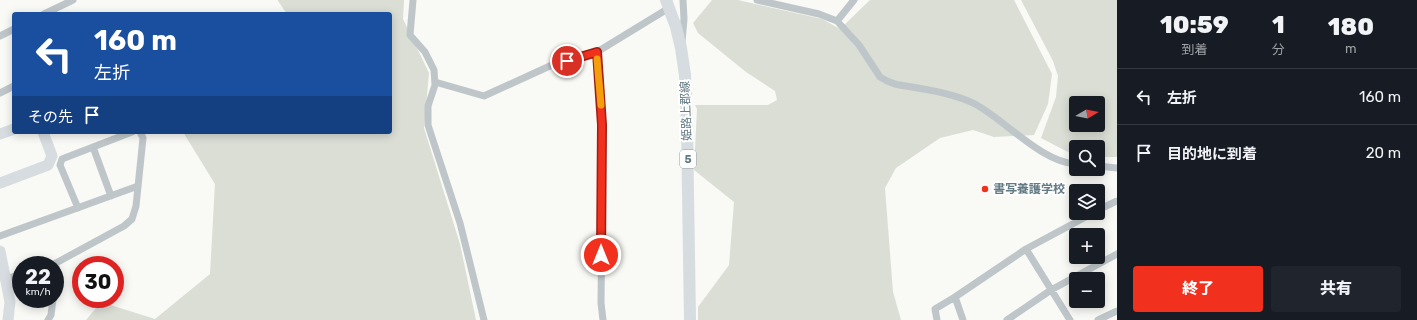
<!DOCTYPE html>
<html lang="ja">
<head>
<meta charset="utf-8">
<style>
	:root { --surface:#171b24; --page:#20242c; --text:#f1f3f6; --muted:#9ea1a6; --line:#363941; --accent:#f1301e }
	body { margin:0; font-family:Rubik,"Noto Sans JP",sans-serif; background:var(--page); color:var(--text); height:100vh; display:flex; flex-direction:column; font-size:15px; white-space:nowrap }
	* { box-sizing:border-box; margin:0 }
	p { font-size:13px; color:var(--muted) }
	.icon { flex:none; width:22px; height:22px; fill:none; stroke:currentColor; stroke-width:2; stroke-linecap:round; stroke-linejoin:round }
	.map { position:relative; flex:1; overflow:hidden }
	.sheet { display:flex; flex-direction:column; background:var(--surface); width:300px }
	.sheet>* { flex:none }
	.top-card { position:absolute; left:12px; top:12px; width:380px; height:122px; border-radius:4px; box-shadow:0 2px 10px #0003; background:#1a4fa0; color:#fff; overflow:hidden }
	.needle { width:26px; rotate:80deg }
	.controls { position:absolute; left:1069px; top:96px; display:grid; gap:8px }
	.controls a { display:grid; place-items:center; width:36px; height:36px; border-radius:4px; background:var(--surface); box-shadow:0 2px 10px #0003; font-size:20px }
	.speed { position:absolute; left:12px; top:256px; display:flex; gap:8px; font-size:20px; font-weight:700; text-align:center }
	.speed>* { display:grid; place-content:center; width:52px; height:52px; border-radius:50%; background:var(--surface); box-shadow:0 2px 10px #0003; line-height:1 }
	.speed small { font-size:10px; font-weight:400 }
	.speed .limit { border:6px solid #d22; background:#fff; color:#111 }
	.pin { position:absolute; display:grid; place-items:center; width:34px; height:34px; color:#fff; margin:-17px; border:2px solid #fff; border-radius:50%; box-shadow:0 1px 4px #0007 }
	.me { position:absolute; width:44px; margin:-22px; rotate:0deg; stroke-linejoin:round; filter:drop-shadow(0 0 3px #0008) }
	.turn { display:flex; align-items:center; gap:14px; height:84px; padding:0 16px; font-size:18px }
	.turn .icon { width:52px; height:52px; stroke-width:2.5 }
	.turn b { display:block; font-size:28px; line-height:34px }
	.then { display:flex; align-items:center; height:38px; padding:0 16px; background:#0003; gap:8px; font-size:15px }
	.eta { display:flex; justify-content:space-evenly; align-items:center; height:68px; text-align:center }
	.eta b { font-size:24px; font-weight:800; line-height:28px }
	.cta { display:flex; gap:8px; margin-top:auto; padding:8px 16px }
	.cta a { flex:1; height:46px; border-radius:4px; background:var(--accent); color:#fff; font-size:16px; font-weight:800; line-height:46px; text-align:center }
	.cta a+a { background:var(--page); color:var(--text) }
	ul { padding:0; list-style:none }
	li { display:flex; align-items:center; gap:12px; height:56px; padding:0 16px; border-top:1px solid var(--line) }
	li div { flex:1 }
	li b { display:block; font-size:15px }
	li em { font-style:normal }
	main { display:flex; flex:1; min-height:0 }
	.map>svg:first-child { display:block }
</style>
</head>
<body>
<main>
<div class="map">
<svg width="1117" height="320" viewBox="0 0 1117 320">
	<rect width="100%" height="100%" fill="#f9f9f6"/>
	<path fill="#daded5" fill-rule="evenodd" d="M278,0H404L403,19L429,73L424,128L460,244L476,320H86L101,302L155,319L210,274L215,184L183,132H390V14H287L278,1Z
		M712,0H738L822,19L840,29L870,0H1014L1052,74L1048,104L1034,135L994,137L973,130L940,138L896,168L885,188L893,292L901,320H698V307L729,265L734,202L694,170L697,109L695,105H768L777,100L775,91L746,72L698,33L693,23Z
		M1021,0H1117V157H1098V147H1076V155L1066,151L1041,138L1056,97L1058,76L1053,61ZM1076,103H1098V125H1076Z"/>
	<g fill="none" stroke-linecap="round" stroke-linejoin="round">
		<path stroke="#bfc6c9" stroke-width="7" d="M413,0L410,35L425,52L434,70L435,85L428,106V125L460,223L484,320
			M757,0L819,14L837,21L859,45L880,77L887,81L895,84C920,89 952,92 975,104C1005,120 1041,162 1076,164
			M44,14L73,0
			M837,21L854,0
			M0,36L14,29
			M682,42L684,19L683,0
			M435,82L484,96L552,65L597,52
			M0,93L14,86
			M93,147L111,196
			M1098,166L1117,168
			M78,208L60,165L62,159L132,132
			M1098,210L1117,201
			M0,236L138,186
			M1026,249L1070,320
			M51,265L56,263L124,226L132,219L136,206L143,138L140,132
			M55,277L56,263
			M6,279L21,274
			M48,320L51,315L53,299
			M603,320L601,303L603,125L597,52L669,8
			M937,320L935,309L955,297
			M963,320L955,297L1026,249L1093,213
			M1007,320L1051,290L1117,254
			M1098,320L1117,311"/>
		<path stroke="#d6dcdf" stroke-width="11" d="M0,134L14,129
			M0,183L48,165L52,156L43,132
			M0,251L10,302L8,320"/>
		<path stroke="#d6dcdf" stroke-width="12" d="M666,0L676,27L681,48L685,75L687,127L690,320"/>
	</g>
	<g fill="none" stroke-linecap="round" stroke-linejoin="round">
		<defs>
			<path id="route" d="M567,61L597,52L602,125L601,255"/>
		</defs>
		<use href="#route" stroke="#9d1f14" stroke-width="10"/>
		<use href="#route" stroke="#f1301e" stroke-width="7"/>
		<path stroke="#f59e0b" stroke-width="7" d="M597,59L601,105"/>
	</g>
	<circle fill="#f1301e" stroke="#fff" stroke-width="1.5" cx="985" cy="189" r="4"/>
	<g text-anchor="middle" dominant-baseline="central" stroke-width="4" stroke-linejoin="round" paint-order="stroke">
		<rect fill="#fff" stroke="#91a2a9" stroke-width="1" x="680" y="150" width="16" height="18" rx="3"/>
		<g font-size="11" font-weight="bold" fill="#627a84">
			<text x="688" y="159">5</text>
		</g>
		<g font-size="12" fill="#627a84" stroke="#fff">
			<text transform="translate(686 111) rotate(-92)">姫路上郡線</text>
		</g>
		<g font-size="12" font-weight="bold" fill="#627a84" stroke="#fff" text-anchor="start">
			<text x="993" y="189">書写養護学校</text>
		</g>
	</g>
</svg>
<div class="controls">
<a><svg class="needle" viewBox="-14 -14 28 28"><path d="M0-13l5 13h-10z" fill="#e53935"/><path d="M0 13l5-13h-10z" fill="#9ea1a6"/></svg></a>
<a><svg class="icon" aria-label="search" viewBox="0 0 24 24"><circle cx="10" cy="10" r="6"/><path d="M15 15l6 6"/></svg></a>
<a><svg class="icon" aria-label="layers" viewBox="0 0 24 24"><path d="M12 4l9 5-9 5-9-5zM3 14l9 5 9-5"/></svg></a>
<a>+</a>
<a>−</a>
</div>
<div class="speed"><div>22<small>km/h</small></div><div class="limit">30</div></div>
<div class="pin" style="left:567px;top:61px;background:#d93025"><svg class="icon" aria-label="arrive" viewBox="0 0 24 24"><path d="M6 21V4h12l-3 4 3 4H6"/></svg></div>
<svg class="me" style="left:601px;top:255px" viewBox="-20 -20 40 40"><circle r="17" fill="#f1301e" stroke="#fff" stroke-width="3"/><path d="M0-11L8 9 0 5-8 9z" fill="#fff"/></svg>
<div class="top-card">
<div class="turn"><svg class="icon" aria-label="left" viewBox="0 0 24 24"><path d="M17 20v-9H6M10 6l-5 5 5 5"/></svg><div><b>160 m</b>左折</div></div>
<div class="then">その先<svg class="icon" aria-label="arrive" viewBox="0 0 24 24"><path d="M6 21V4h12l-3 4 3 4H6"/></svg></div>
</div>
</div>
<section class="sheet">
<div class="eta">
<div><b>10:59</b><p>到着</p></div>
<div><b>1</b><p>分</p></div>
<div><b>180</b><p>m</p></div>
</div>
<ul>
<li><svg class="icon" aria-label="left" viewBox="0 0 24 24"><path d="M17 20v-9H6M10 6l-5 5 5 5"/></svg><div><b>左折</b></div><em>160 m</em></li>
<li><svg class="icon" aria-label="arrive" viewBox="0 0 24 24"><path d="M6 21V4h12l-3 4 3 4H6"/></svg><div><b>目的地に到着</b></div><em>20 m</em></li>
</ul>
<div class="cta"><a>終了</a><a>共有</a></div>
</section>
</main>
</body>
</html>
